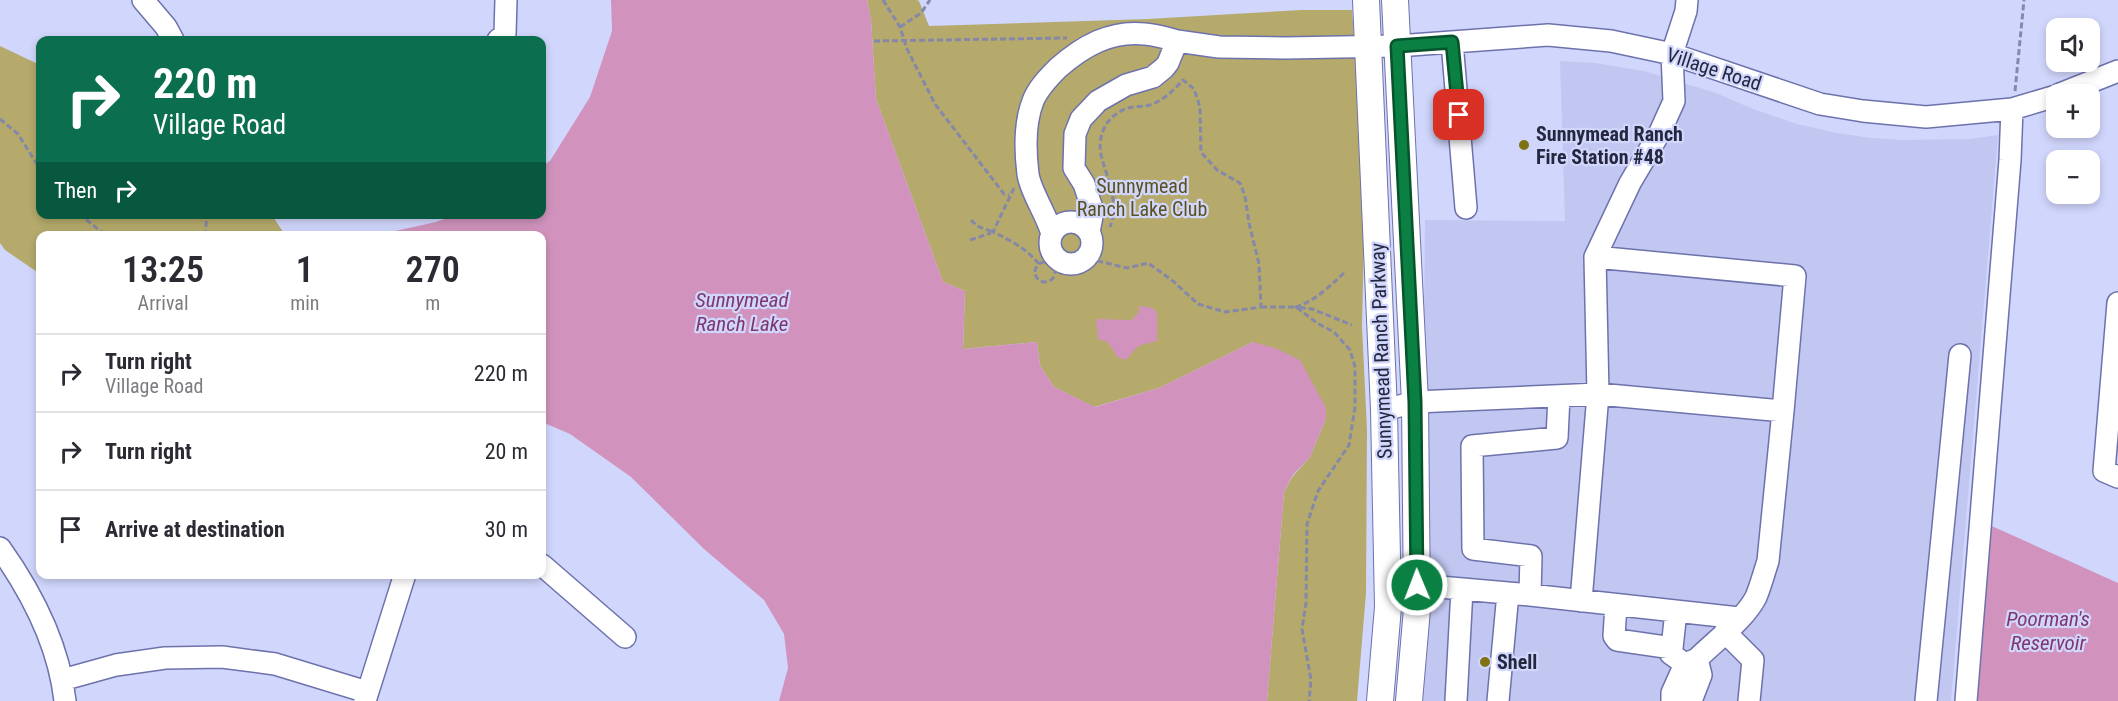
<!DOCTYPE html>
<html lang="en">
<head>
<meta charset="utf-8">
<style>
	:root { --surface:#fff; --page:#f2f2f3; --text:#2b2b33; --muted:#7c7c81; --line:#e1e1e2 }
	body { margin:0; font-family:"Roboto Condensed",sans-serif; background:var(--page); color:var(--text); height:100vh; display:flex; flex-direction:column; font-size:22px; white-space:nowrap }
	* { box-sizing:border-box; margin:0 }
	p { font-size:20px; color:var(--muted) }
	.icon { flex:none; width:33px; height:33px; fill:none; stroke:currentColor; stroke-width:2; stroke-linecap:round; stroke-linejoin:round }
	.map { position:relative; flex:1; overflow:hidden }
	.sheet { position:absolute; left:36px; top:231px; width:510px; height:348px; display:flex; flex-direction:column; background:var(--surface); border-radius:12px; box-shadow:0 3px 9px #0003 }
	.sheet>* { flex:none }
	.banner { position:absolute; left:36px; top:36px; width:510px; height:183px; border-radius:12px; box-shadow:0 3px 9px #0003; background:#0b6e4f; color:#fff; overflow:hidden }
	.fabs { position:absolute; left:2046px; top:18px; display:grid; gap:12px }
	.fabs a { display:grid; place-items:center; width:54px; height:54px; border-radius:12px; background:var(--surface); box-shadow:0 3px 9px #0003; font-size:30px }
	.pin { position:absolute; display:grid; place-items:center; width:51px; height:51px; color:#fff; margin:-26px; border-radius:12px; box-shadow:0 3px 9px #0006 }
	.me { position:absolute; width:66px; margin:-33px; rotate:359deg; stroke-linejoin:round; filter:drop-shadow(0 0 4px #0008) }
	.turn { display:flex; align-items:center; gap:21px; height:126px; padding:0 18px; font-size:27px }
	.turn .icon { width:78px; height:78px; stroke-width:2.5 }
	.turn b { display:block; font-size:42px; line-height:51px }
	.then { display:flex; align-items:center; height:57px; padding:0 18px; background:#0003; gap:12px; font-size:22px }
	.eta { display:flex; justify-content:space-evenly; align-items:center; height:102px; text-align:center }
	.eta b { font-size:36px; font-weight:600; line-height:42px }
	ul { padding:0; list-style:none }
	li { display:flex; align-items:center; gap:18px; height:78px; padding:0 18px; border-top:2px solid var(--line) }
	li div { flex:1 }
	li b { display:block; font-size:22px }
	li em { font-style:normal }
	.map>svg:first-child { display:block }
</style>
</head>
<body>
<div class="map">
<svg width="2118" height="701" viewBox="0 0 2118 701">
	<rect width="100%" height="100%" fill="#d1d6fc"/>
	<path fill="#c1c7f0" d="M1560,61L1595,63L1644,71L1716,93L1753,109L1797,124L1837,133L1871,138L1902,140L1970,139L1998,135L1951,701H1420L1425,220L1565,221Z"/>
	<path fill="#b5aa6c" d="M867,0H917L919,1L929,26L1148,19L1301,10H1352L1359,107L1364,234L1362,326L1367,430L1366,593L1357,701H1267L1284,492L1292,477L1310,457L1326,418L1253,342L1159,388L1094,407L1054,387L1040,366L1037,342L963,349L965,291L943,282L876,99L871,20Z
		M0,46L40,65V214L272,215L285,235L40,236V274L5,250L0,243Z"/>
	<path fill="#d193bd" d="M611,0H867L871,20L876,99L943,282L965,291L963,349L1037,342L1040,366L1054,387L1095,407L1159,388L1253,342L1275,348L1300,360L1326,408V418L1310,457L1292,476L1284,492L1267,701H779L788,668L784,634L764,600L704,549L631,477L570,434L542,422V236L354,235L395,231L436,222L455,215L542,214V166L550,161L590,97L612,31Z
		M1139,306L1153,308L1157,313V341C1136,347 1141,342 1127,359C1110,361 1118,342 1098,339L1096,319L1132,320L1139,312Z
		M1985,523L2118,583V701H1974Z"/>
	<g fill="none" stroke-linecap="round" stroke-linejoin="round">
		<defs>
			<path id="minor" d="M143,0L166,27L173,40
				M498,40L505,34L506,0
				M1177,41L1219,47L1285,48L1397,46L1548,35L1611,41L1672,54L1820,104L1863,111L1926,117L2012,109L2056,96
				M1452,42L1466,208
				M2060,94L2118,71
				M1050 243a21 21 0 1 1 42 0a21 21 0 1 1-42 0Z
				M1052,234C1047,215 1030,191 1028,174C1025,150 1024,124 1033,101C1038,88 1049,77 1058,68C1083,46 1111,30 1145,34C1156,35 1167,38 1177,41L1168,63L1164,68L1153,77L1126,85L1098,101L1081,119L1075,134L1074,168L1084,184L1093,211L1089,232
				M1595,257L1630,183L1660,132L1674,101L1672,54L1686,11L1687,0
				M2118,303L2104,471L2118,477
				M1384,410L1415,402L1598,394L1783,411L1768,561C1764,573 1761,585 1756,597C1745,619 1715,641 1697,659
				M0,548C32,593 59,645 65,701
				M542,565L625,637
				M1417,585L1530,595L1739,618
				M1530,595L1531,556L1473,549L1472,446L1557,438L1559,396
				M1581,601L1598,394L1595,257L1795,276L1783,411
				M1616,605L1614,636L1617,640L1672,648L1671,654L1685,664
				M1725,632L1753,660L1749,701
				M1672,648L1676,611
				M62,680L116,665L165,658L222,657L275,664L367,692
				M365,701L405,574
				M1456,701L1462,589
				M1498,701L1508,593
				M1672,701V693L1685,664L1697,659L1701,675L1691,701
				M1926,701L1960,355
				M1966,701L2010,160L2012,109"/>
			<path id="major" d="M1366,0L1384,410L1388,607L1380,701
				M1395,0L1415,402L1417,609L1409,701"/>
		</defs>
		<use href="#minor" stroke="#6d72ac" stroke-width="24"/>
		<use href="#major" stroke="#6d72ac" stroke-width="28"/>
		<path stroke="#8588a8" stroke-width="3" stroke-dasharray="6 3" stroke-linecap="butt" d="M883,0L900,27L907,49L935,104L1004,194L1009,195
			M900,27L921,13L930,0
			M874,41L1067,38
			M2015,91L2024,0
			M0,119L18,134L40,169
			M1014,188L993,232C1010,240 1027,249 1039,264
			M79,214L107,236
			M971,220L977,226L993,232
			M205,236L207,214
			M970,240L991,233
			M1098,261L1101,245
			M1035 272a10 10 0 1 1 20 0a10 10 0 1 1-20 0Z
			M1055,271H1082L1098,261L1127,268L1148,263L1173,281L1198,304L1225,312L1261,307L1259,264L1249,223L1245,196L1240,183L1217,170L1201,152L1200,107L1194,89L1183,80C1174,90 1164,100 1150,105C1143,107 1135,106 1128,108C1107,115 1097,134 1101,155C1107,179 1120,202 1110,227
			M1344,273C1329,287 1316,300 1296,307L1312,309L1352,325
			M1261,307H1296L1317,323L1334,332L1350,350L1355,367V407L1349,445L1318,491L1307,524L1306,603L1302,629L1311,680L1309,701"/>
		<use href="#minor" stroke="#fff" stroke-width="21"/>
		<use href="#major" stroke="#fff" stroke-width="26"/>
	</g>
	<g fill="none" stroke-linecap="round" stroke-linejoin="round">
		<defs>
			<path id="route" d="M1417,585L1415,402L1397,46L1452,42L1459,115"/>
		</defs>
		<use href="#route" stroke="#07532c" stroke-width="15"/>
		<use href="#route" stroke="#0b8043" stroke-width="10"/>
	</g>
	<g fill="#807112" stroke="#d1d6fc" stroke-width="2">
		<circle cx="1524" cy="145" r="6"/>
		<circle cx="1485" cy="662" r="6"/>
	</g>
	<g text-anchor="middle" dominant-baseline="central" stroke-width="4.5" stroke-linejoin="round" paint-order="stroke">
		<g font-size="20" fill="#25273f" stroke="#d1d6fc">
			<text transform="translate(1714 69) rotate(18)">Village Road</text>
			<text transform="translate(1381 351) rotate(-92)">Sunnymead Ranch Parkway</text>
		</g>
		<g font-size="20" font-weight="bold" fill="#25273f" stroke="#d1d6fc" text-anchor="start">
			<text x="1536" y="134">Sunnymead Ranch<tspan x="1536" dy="23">Fire Station #48</tspan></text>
			<text x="1497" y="662">Shell</text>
		</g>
		<g font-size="20" fill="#5b511c" stroke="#d1d6fc">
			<text x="1142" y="186">Sunnymead<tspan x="1142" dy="23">Ranch Lake Club</tspan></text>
		</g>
		<g font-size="21" font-style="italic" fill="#80376c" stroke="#d1d6fc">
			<text x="742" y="300">Sunnymead<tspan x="742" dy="24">Ranch Lake</tspan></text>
			<text x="2048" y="619">Poorman's<tspan x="2048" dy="24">Reservoir</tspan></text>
		</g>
	</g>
</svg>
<div class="fabs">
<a><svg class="icon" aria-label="sound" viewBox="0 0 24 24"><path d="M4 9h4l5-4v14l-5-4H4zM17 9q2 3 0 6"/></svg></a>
<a>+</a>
<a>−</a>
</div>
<div class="pin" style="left:1459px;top:115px;background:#d93025"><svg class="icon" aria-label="arrive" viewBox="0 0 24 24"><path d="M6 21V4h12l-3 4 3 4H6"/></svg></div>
<svg class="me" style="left:1417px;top:585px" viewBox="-20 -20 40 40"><circle r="17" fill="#0b8043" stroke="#fff" stroke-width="3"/><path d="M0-11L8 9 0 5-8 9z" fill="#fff"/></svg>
<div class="banner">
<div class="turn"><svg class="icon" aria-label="right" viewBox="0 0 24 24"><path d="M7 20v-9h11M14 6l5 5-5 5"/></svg><div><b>220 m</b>Village Road</div></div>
<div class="then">Then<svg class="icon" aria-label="right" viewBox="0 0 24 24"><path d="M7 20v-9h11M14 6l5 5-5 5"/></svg></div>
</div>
<section class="sheet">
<div class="eta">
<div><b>13:25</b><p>Arrival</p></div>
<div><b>1</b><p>min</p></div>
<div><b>270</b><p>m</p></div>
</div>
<ul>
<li><svg class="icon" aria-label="right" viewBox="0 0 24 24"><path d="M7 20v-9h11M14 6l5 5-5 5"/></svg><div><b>Turn right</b><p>Village Road</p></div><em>220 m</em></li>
<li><svg class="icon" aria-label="right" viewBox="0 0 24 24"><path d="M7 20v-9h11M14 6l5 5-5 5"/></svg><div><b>Turn right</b></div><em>20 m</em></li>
<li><svg class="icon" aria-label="arrive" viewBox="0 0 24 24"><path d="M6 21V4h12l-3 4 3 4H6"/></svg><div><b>Arrive at destination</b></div><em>30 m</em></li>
</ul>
</section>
</div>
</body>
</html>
